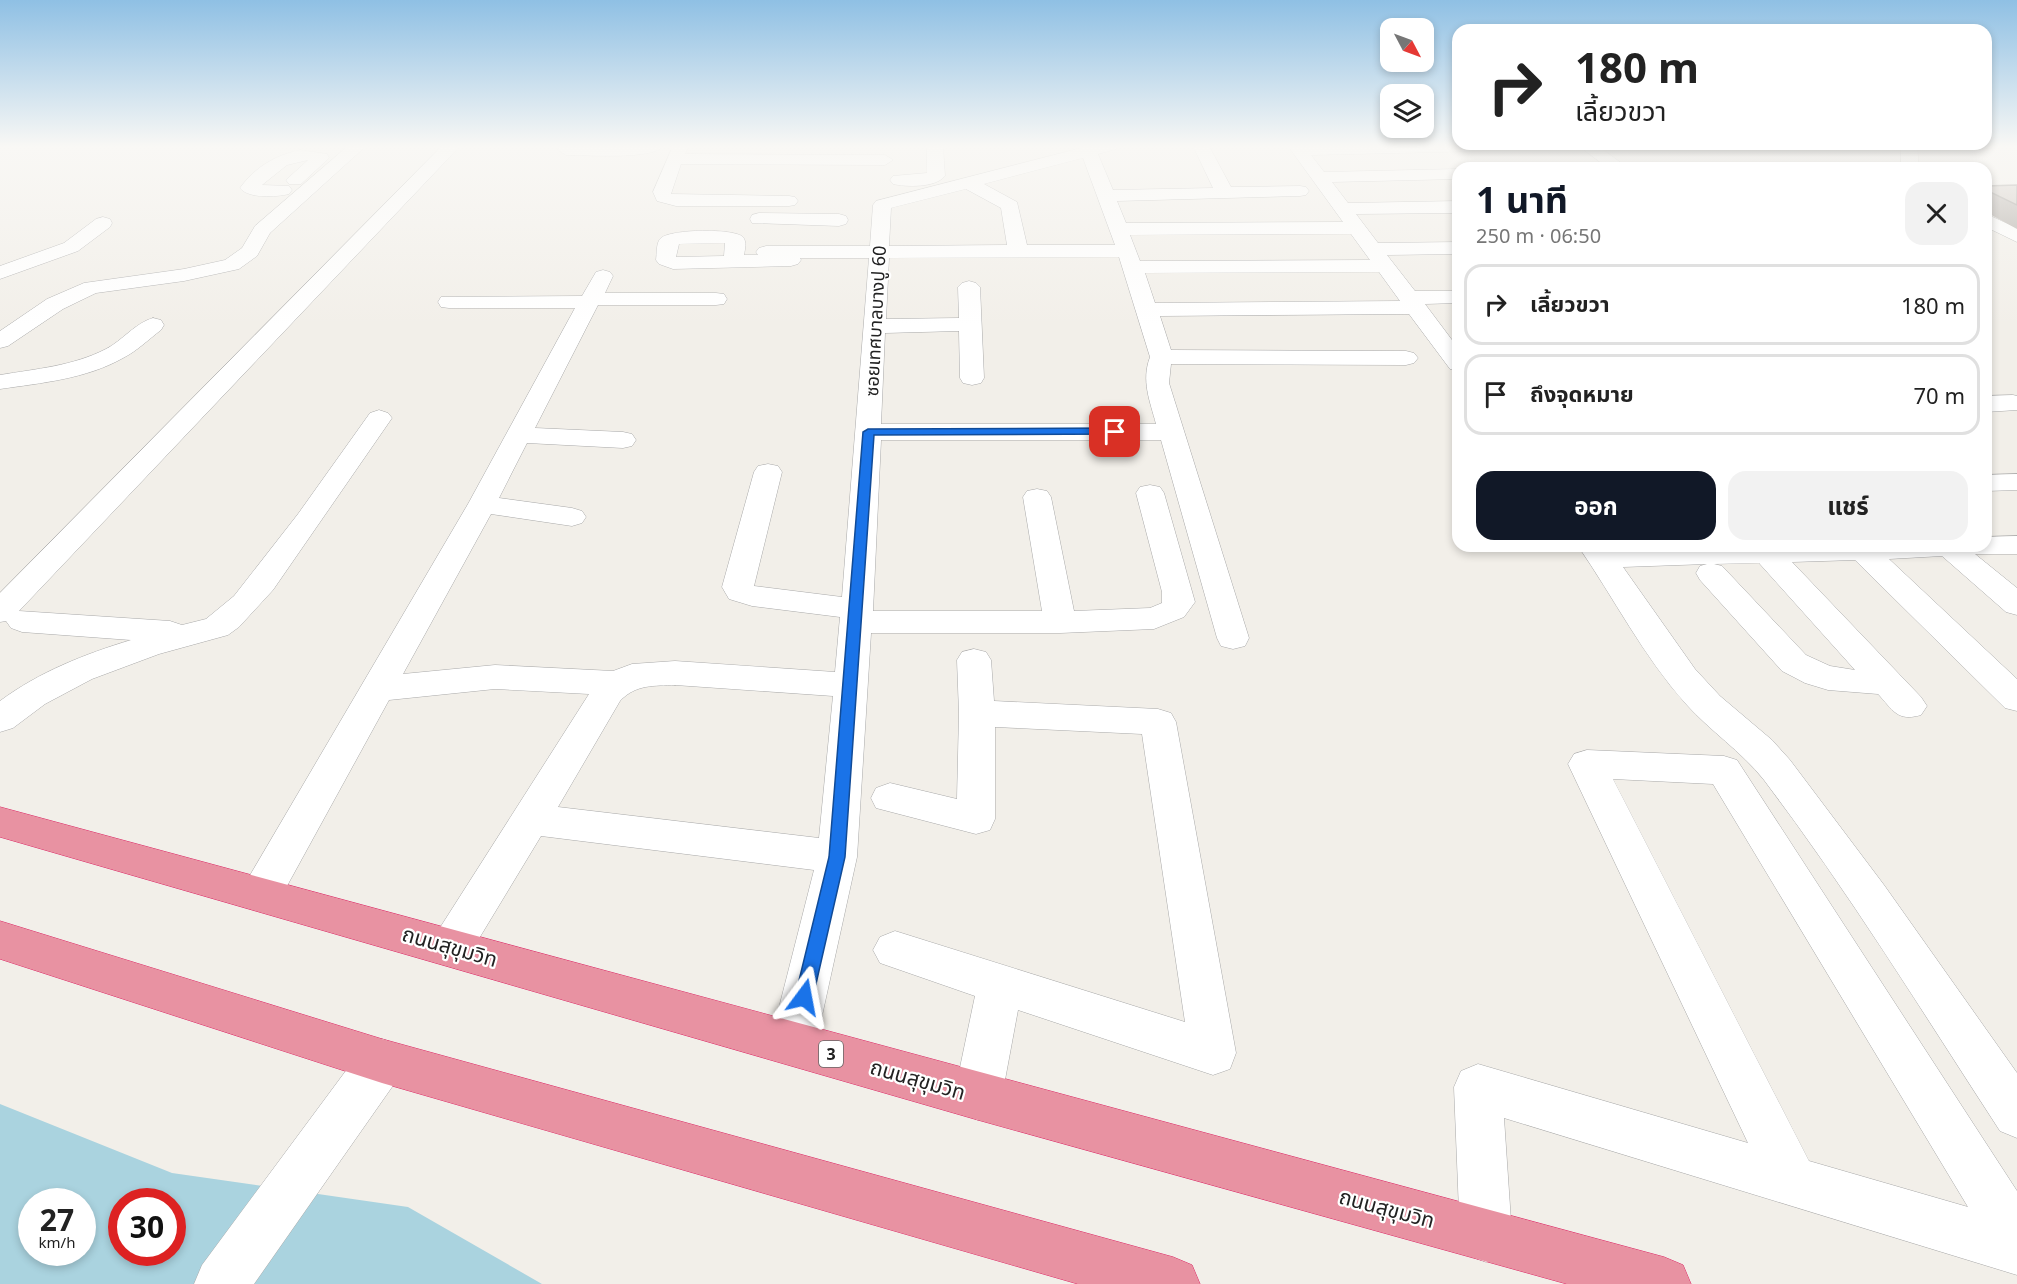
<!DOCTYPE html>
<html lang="th">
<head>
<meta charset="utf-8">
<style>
	:root { --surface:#fff; --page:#f2f2f2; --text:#222; --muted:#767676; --line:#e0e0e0; --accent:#111827 }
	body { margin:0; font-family:"Noto Sans","Noto Sans Thai",sans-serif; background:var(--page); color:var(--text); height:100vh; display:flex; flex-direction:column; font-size:22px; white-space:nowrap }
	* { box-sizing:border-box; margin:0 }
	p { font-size:20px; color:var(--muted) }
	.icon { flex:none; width:33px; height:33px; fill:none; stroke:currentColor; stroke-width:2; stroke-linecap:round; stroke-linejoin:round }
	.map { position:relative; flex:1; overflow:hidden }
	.details { position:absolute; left:1452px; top:162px; width:540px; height:390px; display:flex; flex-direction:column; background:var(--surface); border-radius:18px; box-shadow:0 3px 9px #0003 }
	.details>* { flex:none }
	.guide { position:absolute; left:1452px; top:24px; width:540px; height:126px; border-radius:18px; box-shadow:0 3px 9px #0003; background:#fff; color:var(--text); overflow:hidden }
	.needle { width:39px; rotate:131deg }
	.controls { position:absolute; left:1380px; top:18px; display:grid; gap:12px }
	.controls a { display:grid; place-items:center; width:54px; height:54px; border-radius:12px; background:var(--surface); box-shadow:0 3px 9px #0003; font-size:30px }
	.speed { position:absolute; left:18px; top:1188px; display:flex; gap:12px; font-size:30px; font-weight:700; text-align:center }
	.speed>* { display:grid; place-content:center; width:78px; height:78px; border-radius:50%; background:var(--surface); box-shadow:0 3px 9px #0003; line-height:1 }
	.speed small { font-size:15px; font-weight:400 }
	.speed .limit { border:9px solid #d22; background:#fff; color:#111 }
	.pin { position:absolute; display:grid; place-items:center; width:51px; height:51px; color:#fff; margin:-26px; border-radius:12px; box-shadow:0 3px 9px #0006 }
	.me { position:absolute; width:66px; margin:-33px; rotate:13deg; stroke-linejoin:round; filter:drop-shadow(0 0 4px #0008) }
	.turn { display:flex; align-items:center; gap:21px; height:126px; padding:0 24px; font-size:27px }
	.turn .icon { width:78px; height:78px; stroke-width:2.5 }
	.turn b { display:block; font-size:42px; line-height:51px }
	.round { display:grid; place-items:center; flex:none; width:63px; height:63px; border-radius:18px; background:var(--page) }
	.overview { display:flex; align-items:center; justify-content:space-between; height:102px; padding:0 24px }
	h1 { font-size:36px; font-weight:700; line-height:45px; color:var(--accent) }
	.primary-button { display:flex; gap:12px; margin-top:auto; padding:12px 24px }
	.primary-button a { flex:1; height:69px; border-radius:18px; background:var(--accent); color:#fff; font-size:24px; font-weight:700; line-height:69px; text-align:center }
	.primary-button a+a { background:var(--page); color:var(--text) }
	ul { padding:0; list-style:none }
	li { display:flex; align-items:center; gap:18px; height:81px; margin:0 12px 9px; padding:0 12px; border:3px solid var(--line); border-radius:18px }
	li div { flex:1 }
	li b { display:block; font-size:22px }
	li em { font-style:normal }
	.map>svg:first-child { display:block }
</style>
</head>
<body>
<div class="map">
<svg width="2017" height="1284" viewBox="0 0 2017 1284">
	<rect width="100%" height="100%" fill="#f2efe9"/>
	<path fill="#aad3df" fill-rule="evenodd" d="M0,1104L172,1173L408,1207L542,1284H0ZM32,1202H82V1252H32ZM122,1202H172V1252H122Z"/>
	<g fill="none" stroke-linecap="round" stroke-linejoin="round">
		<defs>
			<path id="minor" d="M348,146H366L270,233L257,256L239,269L184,281L96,293L63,309L8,346L0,348V331L47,299L84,283L184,269L225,260L242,248L255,226Z
				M442,146H460L19,611L170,621L182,625L206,619L234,596L298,514L370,413L379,410L388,413L392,418L273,590L239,627L228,635L159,654L92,679L45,704L13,728L0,732V701C39,672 85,654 131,640L22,632L11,628L6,621L0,622V593Z
				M560,146H664C652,160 586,155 566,155L558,150Z
				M673,146H689L685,154L885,155L893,160L885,165L681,164L671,194L789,196L795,197L798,201L795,205L789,206H676L657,201L653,192Z
				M927,146H943L945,176C935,188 906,187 893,184L890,180L893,176L927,173Z
				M1089,146H1118L1116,149L1098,154L1113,190L1213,188L1193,146H1209L1231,187L1300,186L1306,187L1309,191L1306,195L1300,196L1117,201L1126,223L1343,222L1288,146H1490L1482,151L1311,155L1324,172L1458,169V179L1332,182L1348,203L1458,201V213L1356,214L1378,243L1458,242V254L1387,255L1415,291H1458V303L1425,304L1458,348V371L1450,369L1409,314L1160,316L1171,350L1406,351L1414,353L1418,358L1414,363L1406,365L1171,364L1169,383L1249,638L1245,646L1233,649L1221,646L1217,638L1161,440H881L873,611H1042L1023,497L1027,491L1037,489L1047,491L1051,497L1074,611L1150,608L1162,603V592L1136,493L1140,487L1150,485L1160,487L1164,493L1195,602L1184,617L1154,629L1060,633H871L857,857L816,1043L809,1058L793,1065L777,1058L770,1043L814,870L541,836L466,960L451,966L436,960L429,947L436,934L589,694L495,689L389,700L276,906L261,911L246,906L240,894L246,882L468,504L575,308H449L441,307L438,302L441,297L582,296L596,272L603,270L610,272L613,276L605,293H716L724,294L727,299L724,304L716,305H598L535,428L623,432L632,434L636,440L632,446L623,448L527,443L499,498L572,508L582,511L586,517L582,523L572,526L491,514L403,674L495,665L613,671L632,664L675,661L835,672L840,617L752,606L729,599L722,587L754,472L758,466L768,464L778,466L782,472L754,586L842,597L869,258H800L801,260L798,264L791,266L673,269L659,264L656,260C657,253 656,242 661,238C671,229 734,228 743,237C747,242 745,249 744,255H758L756,252L759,248L766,246H870L873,205L876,201ZM1083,158L1115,245H1027L1017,202L984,184ZM966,189L1001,208L1007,245L889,246L891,208ZM1351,234L1370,260L1140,261L1130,235ZM725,243L724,256L676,257L679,244ZM1119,257L1150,357C1141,381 1150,401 1156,424H881L885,333L959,331L960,378L963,383L972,385L981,383L984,378L980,287L976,283L969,281L962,283L958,287L959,318L886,319L889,258ZM1379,272L1400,301L1155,303L1145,273ZM675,685L833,696L819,838L558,807L620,701C636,684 654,686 675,685Z
				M1579,146H1598L1628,168H1608Z
				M1901,146H1917L1919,168H1901Z
				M300,150L327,154L329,158L301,184H289L286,180L308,160L287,165L262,185L289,186L292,190L289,194C276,197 249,199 240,188C255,167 276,155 300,150Z
				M759,213L839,214L846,216L848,220L846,224L839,226L752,223L750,219L752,215Z
				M1986,214L2017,228V242L1986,227Z
				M103,217L110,219L112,223L110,227L78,251L0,279V266L64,243L96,219Z
				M153,318L161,320L164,325L161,330C149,339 137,351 123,358C86,379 41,383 0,389V375C36,369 73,366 106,349C122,341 135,323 153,318Z
				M2013,395L2017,396V410L1986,412V396Z
				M2017,474V490L1986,491V475Z
				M2017,536V554H1975L2017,588V615L2006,612L1942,556L1889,559L2017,679V711L2005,708L1855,560L1792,562L1921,697L1927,706L1921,715C1897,722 1893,710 1878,694L1828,690L1805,683L1782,671L1700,580L1696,573L1700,566L1707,564L1623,567L1695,669L1720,696L1772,740L1790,760L1884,885L2017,1073V1138L2000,1131C1923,1013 1849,892 1764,780C1741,751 1710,731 1686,704C1643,656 1614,598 1578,546H1608L1610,549L1707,546H1986V537ZM1759,563L1855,670L1830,666L1806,655L1722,566L1714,564Z
				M974,649L986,652L991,660L994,701L1158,709L1171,713L1176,722L1236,1053L1230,1069L1213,1075L1018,1010L1002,1096L995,1113L978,1120L961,1113L954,1096L975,996L880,963L873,950L880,937L895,931L1185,1022L1142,734L995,727V819L990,830L976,834L876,808L871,798L876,788L890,783L957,799L959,713L957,660L962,652Z
				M1587,750L1724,756L1737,760L2017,1191V1275L1504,1118L1512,1236L1505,1255L1486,1262L1467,1255L1460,1236L1454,1087L1461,1071L1478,1064L1748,1143L1568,764L1574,754ZM1613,779L1713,784L1968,1207L1809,1161Z
				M382,1039L399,1045L406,1061L399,1077L254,1284H194L202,1265L365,1045Z"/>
			<path id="highway" d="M0,807L1664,1257L1683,1265L1691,1284H1567L978,1120L0,837Z
				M0,921L382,1039L1173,1257L1192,1265L1200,1284H1078L382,1083L0,959Z"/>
		</defs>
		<use href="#minor" stroke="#a9a9a9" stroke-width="1"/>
		<use href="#highway" stroke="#dc2a67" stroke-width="1"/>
		<use href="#minor" fill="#fff" fill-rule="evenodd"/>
		<use href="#highway" fill="#e892a2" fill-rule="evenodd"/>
	</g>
	<path fill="#aba49e" d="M2017,185V229L1986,212V186Z"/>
	<path fill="#c7bfb8" stroke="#8b8681" stroke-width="1.5" d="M2017,185V205L1986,190V186Z"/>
	<linearGradient id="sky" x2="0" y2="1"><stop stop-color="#8fc0e4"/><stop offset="0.45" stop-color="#f9f8f5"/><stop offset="1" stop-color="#f9f8f5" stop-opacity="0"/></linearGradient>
	<rect width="2017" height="326" fill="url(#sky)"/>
	<path fill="#1a73e8" stroke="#114b97" stroke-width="1.5" d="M1115,428L1120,432L1119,434L874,435L845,857L813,997L810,1003L804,1005L797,1003L795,997L829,857L863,432L868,429Z"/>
	<g text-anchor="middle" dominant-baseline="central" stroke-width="4.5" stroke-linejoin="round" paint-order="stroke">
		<rect fill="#fff" stroke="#646464" stroke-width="1.5" x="819" y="1041" width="24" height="26" rx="4.5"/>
		<g font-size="16" font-weight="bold" fill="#222">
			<text x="831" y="1054">3</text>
		</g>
		<g font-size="18" fill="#222" stroke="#fff">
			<text transform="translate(875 321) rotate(-87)">ซอยเทศบาลบางปู 60</text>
		</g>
		<g font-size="21" fill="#222" stroke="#fff">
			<text transform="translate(450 946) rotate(16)">ถนนสุขุมวิท</text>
			<text transform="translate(918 1079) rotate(16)">ถนนสุขุมวิท</text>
			<text transform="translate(1387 1208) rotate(15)">ถนนสุขุมวิท</text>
		</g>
	</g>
</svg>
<div class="controls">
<a><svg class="needle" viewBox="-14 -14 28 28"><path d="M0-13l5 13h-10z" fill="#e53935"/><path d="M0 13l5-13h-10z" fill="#767676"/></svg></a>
<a><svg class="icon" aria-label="layers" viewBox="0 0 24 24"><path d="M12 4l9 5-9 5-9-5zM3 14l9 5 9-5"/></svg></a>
</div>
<div class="speed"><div>27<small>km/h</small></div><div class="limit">30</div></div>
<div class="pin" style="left:1115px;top:432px;background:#d93025"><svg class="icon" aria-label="arrive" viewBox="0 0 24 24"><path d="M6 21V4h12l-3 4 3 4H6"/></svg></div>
<svg class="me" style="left:804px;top:997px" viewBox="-20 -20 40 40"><path d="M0-17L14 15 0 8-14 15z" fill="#1a73e8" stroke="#fff" stroke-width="4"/></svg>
<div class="guide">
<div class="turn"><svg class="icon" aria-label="right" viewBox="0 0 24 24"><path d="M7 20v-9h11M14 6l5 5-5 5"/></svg><div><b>180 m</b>เลี้ยวขวา</div></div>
</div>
<section class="details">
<div class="overview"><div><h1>1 นาที</h1><p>250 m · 06:50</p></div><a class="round"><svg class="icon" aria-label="close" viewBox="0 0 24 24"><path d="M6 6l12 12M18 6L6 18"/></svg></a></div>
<ul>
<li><svg class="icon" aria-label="right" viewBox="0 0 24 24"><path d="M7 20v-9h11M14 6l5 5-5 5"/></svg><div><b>เลี้ยวขวา</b></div><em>180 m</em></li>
<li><svg class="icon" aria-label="arrive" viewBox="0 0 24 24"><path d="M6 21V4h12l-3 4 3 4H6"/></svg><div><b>ถึงจุดหมาย</b></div><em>70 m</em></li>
</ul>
<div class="primary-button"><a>ออก</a><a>แชร์</a></div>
</section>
</div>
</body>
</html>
